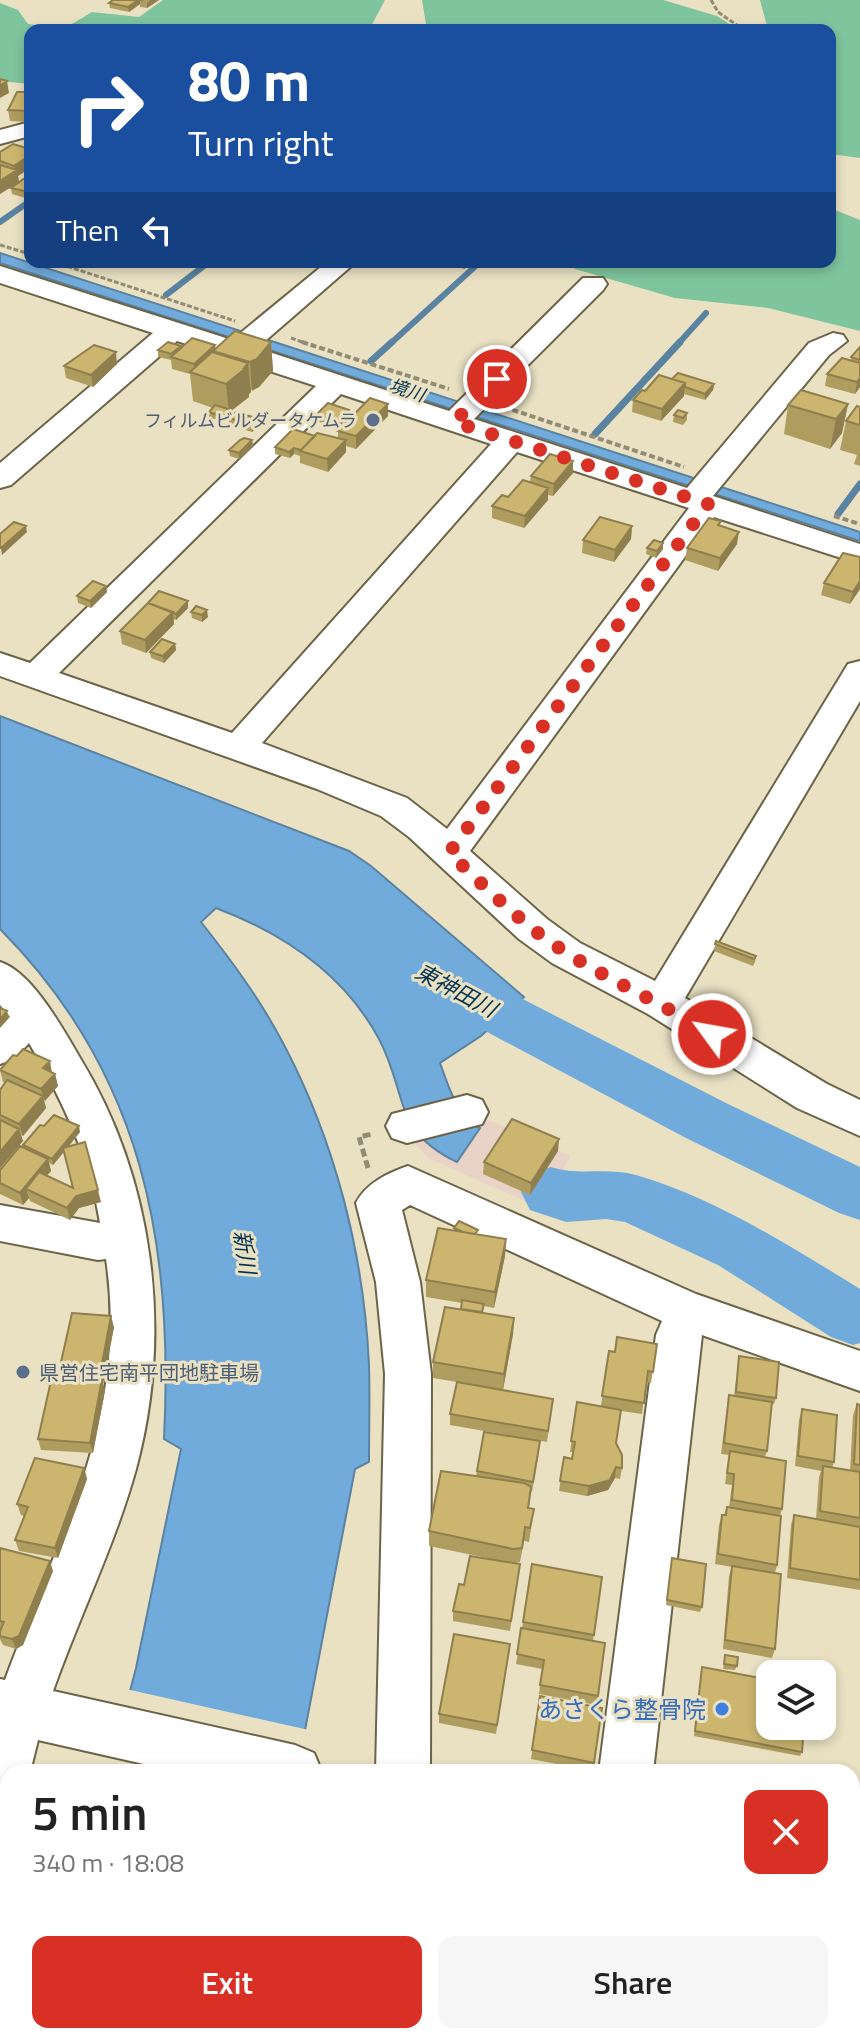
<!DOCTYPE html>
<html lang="en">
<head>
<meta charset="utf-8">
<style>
	:root { --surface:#fff; --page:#f6f6f6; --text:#222; --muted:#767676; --accent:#d93025 }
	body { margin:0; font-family:"Titillium Web","Noto Sans JP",sans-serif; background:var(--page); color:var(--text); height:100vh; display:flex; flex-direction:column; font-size:30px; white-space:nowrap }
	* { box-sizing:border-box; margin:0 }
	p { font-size:26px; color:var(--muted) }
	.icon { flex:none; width:44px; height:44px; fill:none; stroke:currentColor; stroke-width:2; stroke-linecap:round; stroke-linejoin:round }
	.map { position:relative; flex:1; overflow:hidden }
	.details { position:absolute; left:0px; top:1764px; width:860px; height:280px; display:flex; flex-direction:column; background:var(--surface); border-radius:24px 24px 0 0; box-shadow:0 4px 12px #0003 }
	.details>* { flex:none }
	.top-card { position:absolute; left:24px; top:24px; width:812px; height:244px; border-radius:16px; box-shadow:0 4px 12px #0003; background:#1a4fa0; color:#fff; overflow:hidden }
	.buttons { position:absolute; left:756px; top:1660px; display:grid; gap:16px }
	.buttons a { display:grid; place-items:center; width:80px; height:80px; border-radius:16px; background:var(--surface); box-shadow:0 4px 12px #0003; font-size:40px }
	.pin { position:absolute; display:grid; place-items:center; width:68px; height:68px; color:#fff; margin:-34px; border:4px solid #fff; border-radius:50%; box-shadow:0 2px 8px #0007 }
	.me { position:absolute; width:88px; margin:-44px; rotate:302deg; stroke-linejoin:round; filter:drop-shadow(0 0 6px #0008) }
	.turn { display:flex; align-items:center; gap:28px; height:168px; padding:0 32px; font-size:36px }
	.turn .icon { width:104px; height:104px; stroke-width:2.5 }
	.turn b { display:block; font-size:56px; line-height:68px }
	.then { display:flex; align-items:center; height:76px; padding:0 32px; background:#0003; gap:16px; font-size:30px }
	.round { display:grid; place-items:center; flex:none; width:84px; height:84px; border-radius:16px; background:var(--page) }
	.summary { display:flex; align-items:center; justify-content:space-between; height:136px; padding:0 32px }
	h1 { font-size:48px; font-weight:600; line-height:60px }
	.cta { display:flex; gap:16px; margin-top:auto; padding:16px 32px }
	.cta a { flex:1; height:92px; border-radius:16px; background:var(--accent); color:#fff; font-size:32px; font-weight:600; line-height:92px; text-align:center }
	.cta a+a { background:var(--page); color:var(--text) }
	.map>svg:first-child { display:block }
</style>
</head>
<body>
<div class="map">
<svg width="860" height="2044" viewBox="0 0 860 2044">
	<rect width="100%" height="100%" fill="#eae1c3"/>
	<path fill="#e9d2c6" d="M486,1119L571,1156L544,1199L554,1203L549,1212L428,1158L416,1145L410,1133L416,1132L457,1162Z"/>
	<path fill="#7ec59d" d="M163,0H385L369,30H30V84L0,81V3L18,10L28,24L65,28L92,12L139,17Z
		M422,0H663L717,16L739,30H427Z
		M760,0H860V158L830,154V30H768Z
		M830,208L860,220V331L768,308L675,298L575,269L570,263L830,262Z"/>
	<path fill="#71abdc" stroke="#5a82a1" stroke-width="2" d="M0,253L860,532V541L0,263Z
		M0,716L349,851L371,866L524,997L481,1036L440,1063C449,1087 456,1115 480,1128L457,1162C392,1131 408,1094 379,1039C344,974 282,933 216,908L201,922C231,960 260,999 283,1043C335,1141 364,1254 369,1365C370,1397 369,1430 369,1462L355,1469L297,1772H109L136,1668L181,1449L164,1439C174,1244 143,1073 0,929Z
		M41,2036H247L245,2044H39Z"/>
	<path fill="#eae1c3" d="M126,1689L309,1730L301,1772H105Z"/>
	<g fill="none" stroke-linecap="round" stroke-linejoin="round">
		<path stroke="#5a82a1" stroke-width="6" d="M0,222L30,201
			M166,295L209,262
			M390,344L480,262
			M678,344L706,313"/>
		<path stroke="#5a82a1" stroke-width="7" d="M371,361L392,342
			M595,434L680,342
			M838,514L860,484"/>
		<path fill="#71abdc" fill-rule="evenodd" d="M435,958L454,964L726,1103L860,1167V1220L839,1213L684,1137L416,994L408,979L416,964Z
			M551,1167C578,1176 607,1167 636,1175C713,1197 792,1247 860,1289V1343L853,1345L831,1337L718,1265L625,1222L606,1219L566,1222L530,1210L521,1192L530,1174Z"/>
		<defs>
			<path id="minor" d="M30,122V136L0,144V130Z
				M327,262H356L257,348L449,411L583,278H603L607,284L603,290L474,419L687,488L809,343L833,333L843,335L847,341L829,355L713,496L860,544V564L714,517L470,851L547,919L580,943L655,981L848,664L860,661V701L685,998L827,1084L860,1100V1136L797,1108L648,1014L552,963L519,939L409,837L381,816L317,789L0,676V653L30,663L316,386L177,341L11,485L0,488V463L153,333L0,283V266L232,340ZM341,394L491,444L232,733L59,673ZM517,452L689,508L447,829L407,798L262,743Z
				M0,962C32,972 63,1029 80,1058C154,1179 173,1332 136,1469C115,1545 79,1617 53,1691L295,1745L314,1753L322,1772H179L38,1740L30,1772H8V1812L0,1816V1679L5,1680C57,1538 130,1417 106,1259L98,1260L0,1241V1205L100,1223C90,1158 62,1099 29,1043L14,1059L0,1064V1022L10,1017L0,1005Z
				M467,1095L482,1100L488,1112L482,1124L407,1143L392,1138L386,1126L392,1114Z
				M408,1166L696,1294L860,1351V1391L702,1335L653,1772H599L656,1335L662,1321L410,1205L402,1210L420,1282L431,1374L430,1772H376L385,1374L376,1282L356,1203C366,1183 388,1173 408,1166Z
				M852,1870L860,1872V1928L852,1926Z
				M312,2036H370L368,2044H310Z
				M571,2036H629L628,2044H570Z"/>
		</defs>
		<use href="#minor" stroke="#6c6449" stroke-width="4"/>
		<path stroke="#928c76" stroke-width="3" stroke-dasharray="5 2" stroke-linecap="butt" d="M711,0L718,12L744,30
			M0,245L30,254
			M54,262L235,321
			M291,338L308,344"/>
		<path stroke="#928c76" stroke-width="4" stroke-dasharray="6 3" stroke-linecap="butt" d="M302,342L449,389
			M504,407L684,467
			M834,516L860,524"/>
		<path stroke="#928c76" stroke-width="5" stroke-dasharray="8 4" stroke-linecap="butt" d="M368,1168L359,1137L372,1134"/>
		<use href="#minor" fill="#fff" fill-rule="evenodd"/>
	</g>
	<path fill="#af9d5f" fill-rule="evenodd" d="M113,0H159L147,8L140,7V4L129,12L110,8L109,3Z
		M30,92V122L10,121L8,110Z
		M30,149V168L18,176L19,182L0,194V152Z
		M30,176V194L25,198L12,194L11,188L30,180Z
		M447,262H473L464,269Z
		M271,342L273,371L259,387L251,390V392L249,394V397L231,411L232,416L259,419L260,425L252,432L229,425V419L222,423L217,421V419H209V412L213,408L193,401L190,374L172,369L171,360L158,357V350L215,345V349Z
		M860,347V387L855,394L825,386L827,374L851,360V357Z
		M117,364L93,387L66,378L64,366Z
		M672,379L714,384L713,390L705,400L684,394V396L661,421L632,412L633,400L645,391Z
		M388,404V416L356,449L346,446V452L328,472L300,463V456L294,454L290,458L275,454V447L338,438V431Z
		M848,404L842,433L830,449L784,434L788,405Z
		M860,407V466L854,464L857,455L840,450L846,421Z
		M687,413V420L683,425L673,422L674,415Z
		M316,415L349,416L338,428L316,421Z
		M252,440L253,447L239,459L230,456L229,450Z
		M573,473L553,496L548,495V500L524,528L492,518V506L530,482L531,476Z
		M632,526L631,539L614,562L582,553L583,540Z
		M720,526L737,544L718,571L685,560L687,548Z
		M647,548L663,549L656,558L646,554Z
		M824,583L860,589L850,604L821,595Z
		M106,586L107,592L91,608L78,603L77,596Z
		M188,601V608L176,620L174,619V624L146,653L122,644L120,631Z
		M191,612L208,617L202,622L192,618Z
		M175,644L176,650L164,663L151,658L150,652Z
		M715,944L756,956L755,962L753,966L714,951Z
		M0,1070L52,1072L55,1074L58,1086L44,1101L46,1108L23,1136L21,1135L23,1141L0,1168V1090L5,1083L3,1082Z
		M44,1126L80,1132L69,1146L101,1202L79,1208L70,1220L30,1201L29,1198L23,1205L0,1194V1170L24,1148L23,1145ZM64,1152L73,1188L46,1176L51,1171L49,1163L53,1165Z
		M558,1151L530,1195L483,1174L484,1162Z
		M454,1228L478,1235L506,1239L505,1256L494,1308L484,1306L483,1313L514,1318L513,1334L503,1390L553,1399L547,1442L450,1425V1414L457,1382L433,1378V1362L461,1309L462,1303L426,1297V1280L454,1231Z
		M114,1327L103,1384L105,1390L93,1453L41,1450L38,1439L61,1377L59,1371Z
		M657,1344L651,1383L646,1382L642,1414L621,1411L616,1443L622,1468L620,1479L615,1478L608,1490L587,1496L559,1491L564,1457L572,1459L573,1452H570L577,1402L601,1406L609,1351L615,1352Z
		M739,1356L776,1398L774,1404H772L767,1451L765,1457L782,1509L780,1516L777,1565L775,1573V1649L772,1658L723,1649L729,1576L732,1567L715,1564L719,1525L722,1515H724L727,1507H729L732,1485L725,1484L729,1455L721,1454L727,1406L729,1395L734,1396Z
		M857,1404L860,1405V1590L787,1578L791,1525L794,1515L816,1519L819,1477L821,1471L795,1466L799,1420L802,1409L834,1462L832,1468L850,1471L853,1415Z
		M539,1452L532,1492H531L529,1508L534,1509L529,1542L524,1541L520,1562L514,1563L520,1564L510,1631L453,1621V1611L464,1585L492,1559L429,1546V1531L476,1476L477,1471Z
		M84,1468L87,1479L58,1558L19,1551L15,1540L24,1516L21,1515L17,1504Z
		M0,1548L53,1571L23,1645L16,1649L3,1645L0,1639Z
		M671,1563L702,1607L700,1612L666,1605Z
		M602,1577L593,1641L598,1696L596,1705L539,1694L542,1669L516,1664L523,1622Z
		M510,1644L496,1734L439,1723V1714Z
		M725,1655L737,1666L735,1670L723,1669Z
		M702,1667L802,1752L800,1756L694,1736Z
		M540,1696L594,1763L593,1771L531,1759Z
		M712,2036H783V2044H740L712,2040Z"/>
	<path fill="#8f7f4e" d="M138,0H146L140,1V4L129,12L128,7Z
		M150,0H159L147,8V3Z
		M7,81L9,93L0,98V86Z
		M30,155V168L18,176L19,182L0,194V181L15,171L14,166Z
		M30,187V194L25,198L24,191Z
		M464,262H473L464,269Z
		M271,342L273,371L259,387L252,391L250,362Z
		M215,345L216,351H213L214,359L195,374L194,364Z
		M116,352L117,364L93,387L91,375Z
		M248,363L251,392L249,394V397L231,411L232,417L222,423V417L229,412L226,384Z
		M860,378V387L855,394L857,382Z
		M685,383L684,396L661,421L662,409Z
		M714,384L713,390L705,400V394Z
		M388,404V416L356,449V436Z
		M848,404L842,433L830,449L836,419Z
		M349,410V416L338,428V421Z
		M259,419L260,425L252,432V425Z
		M252,440L253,447L239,459V453Z
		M346,440V452L328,472L327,459Z
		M294,448V454L290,458L289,452Z
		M573,461V473L553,496L554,484Z
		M548,488V500L524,528L525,516Z
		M26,526L27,532L2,555L1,548Z
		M632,526L631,539L614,562L615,550Z
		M739,532L737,544L718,571L720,558Z
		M663,543V549L656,558L657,551Z
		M860,581V589L850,604L853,592Z
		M106,586L107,592L91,608L90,601Z
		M188,601V608L176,620V614Z
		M207,610L208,617L202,622V615Z
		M173,612L174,624L146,653L145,640Z
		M175,644L176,650L164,663L163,656Z
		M7,1011L9,1018L0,1028V1019Z
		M50,1061L52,1073L43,1068Z
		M55,1074L58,1086L45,1101L41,1089Z
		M43,1096L46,1108L23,1136L19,1124Z
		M79,1126L80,1132L53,1165L52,1159Z
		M19,1129L23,1141L0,1168V1152Z
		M559,1139L558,1151L530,1195L531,1183Z
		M48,1159L51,1171L33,1192L26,1189L29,1198L23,1205L20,1193Z
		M98,1190L101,1202L79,1208L70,1220L67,1208L76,1196Z
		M506,1239L505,1256L494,1308L495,1292Z
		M111,1316L114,1327L103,1384L105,1390L93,1453L90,1443L102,1380L100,1374Z
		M514,1318L513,1334L503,1390L504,1374Z
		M616,1467L615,1478L608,1490L587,1496L589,1486Z
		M84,1468L87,1479L58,1558L55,1548Z
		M50,1561L53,1571L23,1645L16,1649L12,1639Z"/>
	<path fill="#ccb66f" stroke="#8f7f4e" stroke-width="2" d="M113,0H138L128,7L109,3Z
		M0,79L7,81L0,86Z
		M17,92H30V111L8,110Z
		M13,144L30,149V155L14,166L0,161V152Z
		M0,165L17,170L0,181Z
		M25,178L30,180V187L24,191L11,188Z
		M235,331L271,342L257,359L250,362L213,351Z
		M192,338L215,345L194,364L171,357Z
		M168,342L181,346L171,354L158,350Z
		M94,345L116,352L91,375L64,366Z
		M860,347V360L851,357Z
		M212,352L248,363L244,368H246L226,384L190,372Z
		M842,358L860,363V378L857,382L827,374Z
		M678,373L714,384L705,394L685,387V383L672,379Z
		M659,375L685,383L662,409L633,400L642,390L645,391Z
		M801,390L848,404L836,419L788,405Z
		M370,398L388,404L356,436L338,431Z
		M328,403L349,410L338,421L316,415Z
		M215,405L231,410L222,417L216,415L220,411L214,414L209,412Z
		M857,406L860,407V425L846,421Z
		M678,410L687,413L683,418L674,415Z
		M236,412L259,419L252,425L229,418Z
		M293,429L315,436L301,450L294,448L289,452L275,447Z
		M317,433L346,440L327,459L300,451Z
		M244,438L252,440L239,453L229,450L240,440Z
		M550,454L573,461L554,484L531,476Z
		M523,480L548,488L525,516L492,506L502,495L508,497Z
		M600,517L632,526L615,550L583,540Z
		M709,518L721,521L718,525L739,532L720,558L687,548Z
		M14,522L26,526L1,548H0V534Z
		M654,540L663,543L657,551L647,548Z
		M843,553L860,557V581L853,592L824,583Z
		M93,581L106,586L90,601L77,596Z
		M159,591L188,601L176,614L148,603L147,604Z
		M148,603L173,612L145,640L120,631Z
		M196,606L207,610L202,615L191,612Z
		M162,639L175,644L163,656L150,652Z
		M716,941L756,956L754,959L715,944Z
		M0,1008L7,1011L0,1019Z
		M23,1049L50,1061L43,1068L55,1074L41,1089L0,1070L13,1055L17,1056Z
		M7,1080L43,1096L19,1124L0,1115V1090Z
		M54,1115L79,1126L52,1159L23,1145L40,1125L44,1126Z
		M512,1119L559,1139L531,1183L484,1162Z
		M0,1120L19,1129L0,1152Z
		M85,1142L98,1190L76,1196L67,1208L26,1189L39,1172L73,1188L63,1148Z
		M20,1146L48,1159L20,1193L0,1183V1170Z
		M459,1221L478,1230L475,1234L463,1232L454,1228Z
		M438,1228L506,1239L495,1292L426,1280Z
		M462,1300L484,1304L482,1312L461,1309Z
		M445,1307L514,1318L504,1374L433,1362Z
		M72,1313L111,1316L100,1374L59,1371Z
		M617,1337L657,1344L653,1372L648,1371L644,1403L602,1396L609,1351L615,1352Z
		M739,1356L779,1362L776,1398L736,1392Z
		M52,1376L102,1379L90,1443L38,1439Z
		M457,1382L553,1399L548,1431L450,1414Z
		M729,1395L772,1402L767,1451L724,1443Z
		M577,1402L621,1410L616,1443L622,1455V1468L616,1467L610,1480L589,1486L560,1481L564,1457L572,1459L575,1442L571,1441Z
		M857,1404L860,1405V1465L854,1464Z
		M802,1409L837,1415L834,1462L798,1456Z
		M484,1432L540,1441L533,1482L477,1471Z
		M730,1451L786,1461L782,1509L732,1500L734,1474L727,1473Z
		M35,1458L84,1468L55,1548L15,1540L28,1507L17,1504Z
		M823,1466L860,1472V1518L820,1511Z
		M441,1471L524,1483L531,1487L528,1508L534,1509L530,1528L525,1527L522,1548L513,1549L429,1531Z
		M727,1507L781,1516L777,1565L718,1554L722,1515H726Z
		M794,1515L860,1527V1580L790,1568Z
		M0,1548L50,1561L19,1636L12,1639L0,1636V1631L4,1622L0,1621Z
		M470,1556L520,1564L511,1621L453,1611L459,1584L464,1585Z
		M672,1558L706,1564L702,1607L667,1600Z
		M532,1564L602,1577L594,1635L523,1622Z
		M732,1566L781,1574L775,1649L725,1640Z
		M521,1628L605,1643L598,1696L540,1685L544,1660L517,1654Z
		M454,1634L510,1644L497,1725L439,1714Z
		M725,1655L738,1657L737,1666L724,1664Z
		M702,1667L770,1680V1726H804L802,1752L695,1731Z
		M540,1696L602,1708L594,1763L532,1750Z
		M378,2036H458L457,2044H376Z
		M515,2036H568L567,2044H514Z
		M734,2036H783V2044Z"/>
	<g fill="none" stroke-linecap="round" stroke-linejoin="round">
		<path stroke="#d93025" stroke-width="14" stroke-dasharray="0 25.2" d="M497,379L454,422L708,504L449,853C487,888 523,926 567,953C614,983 665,1005 712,1034"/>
	</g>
	<g fill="#5c6f8a" stroke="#eae1c3" stroke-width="3">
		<circle cx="373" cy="420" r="8"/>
		<circle cx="23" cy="1372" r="8"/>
	</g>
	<circle fill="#3f7fe0" stroke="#eae1c3" stroke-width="3" cx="722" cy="1709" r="8"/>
	<g text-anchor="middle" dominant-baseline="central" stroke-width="6" stroke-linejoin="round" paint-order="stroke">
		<g font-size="18" font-style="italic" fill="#043353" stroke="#eae1c3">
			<text transform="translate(407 390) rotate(18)">境川</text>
		</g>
		<g font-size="18" fill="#4e5e75" stroke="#eae1c3" text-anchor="end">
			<text x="357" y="420">フィルムビルダータケムラ</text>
		</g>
		<g font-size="20" fill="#4e5e75" stroke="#eae1c3" text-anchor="start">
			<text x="39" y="1372">県営住宅南平団地駐車場</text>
		</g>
		<g font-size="22" font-style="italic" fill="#043353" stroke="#eae1c3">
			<text transform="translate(456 990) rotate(28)">東神田川</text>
			<text transform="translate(245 1252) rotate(81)">新川</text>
		</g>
		<g font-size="24" fill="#366cbe" stroke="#eae1c3" text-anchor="end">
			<text x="706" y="1709">あさくら整骨院</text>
		</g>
	</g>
</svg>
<div class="buttons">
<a><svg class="icon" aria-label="layers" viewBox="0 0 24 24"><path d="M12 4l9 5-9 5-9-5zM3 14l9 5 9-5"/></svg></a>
</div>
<div class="pin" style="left:497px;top:379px;background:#d93025"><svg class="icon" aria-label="arrive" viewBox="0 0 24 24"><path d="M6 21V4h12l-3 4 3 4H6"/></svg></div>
<svg class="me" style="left:712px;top:1034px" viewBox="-20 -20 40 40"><circle r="17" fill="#d93025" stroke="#fff" stroke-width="3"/><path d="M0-11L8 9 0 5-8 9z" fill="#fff"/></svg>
<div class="top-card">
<div class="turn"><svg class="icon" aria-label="right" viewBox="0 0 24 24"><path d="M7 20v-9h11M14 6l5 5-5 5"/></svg><div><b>80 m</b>Turn right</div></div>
<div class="then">Then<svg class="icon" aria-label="left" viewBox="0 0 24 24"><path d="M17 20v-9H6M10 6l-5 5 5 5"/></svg></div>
</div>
<section class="details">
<div class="summary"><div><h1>5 min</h1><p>340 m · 18:08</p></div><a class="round" style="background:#d93025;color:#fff"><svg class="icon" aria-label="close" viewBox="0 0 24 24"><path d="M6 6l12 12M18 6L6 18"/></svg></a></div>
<div class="cta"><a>Exit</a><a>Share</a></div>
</section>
</div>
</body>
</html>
